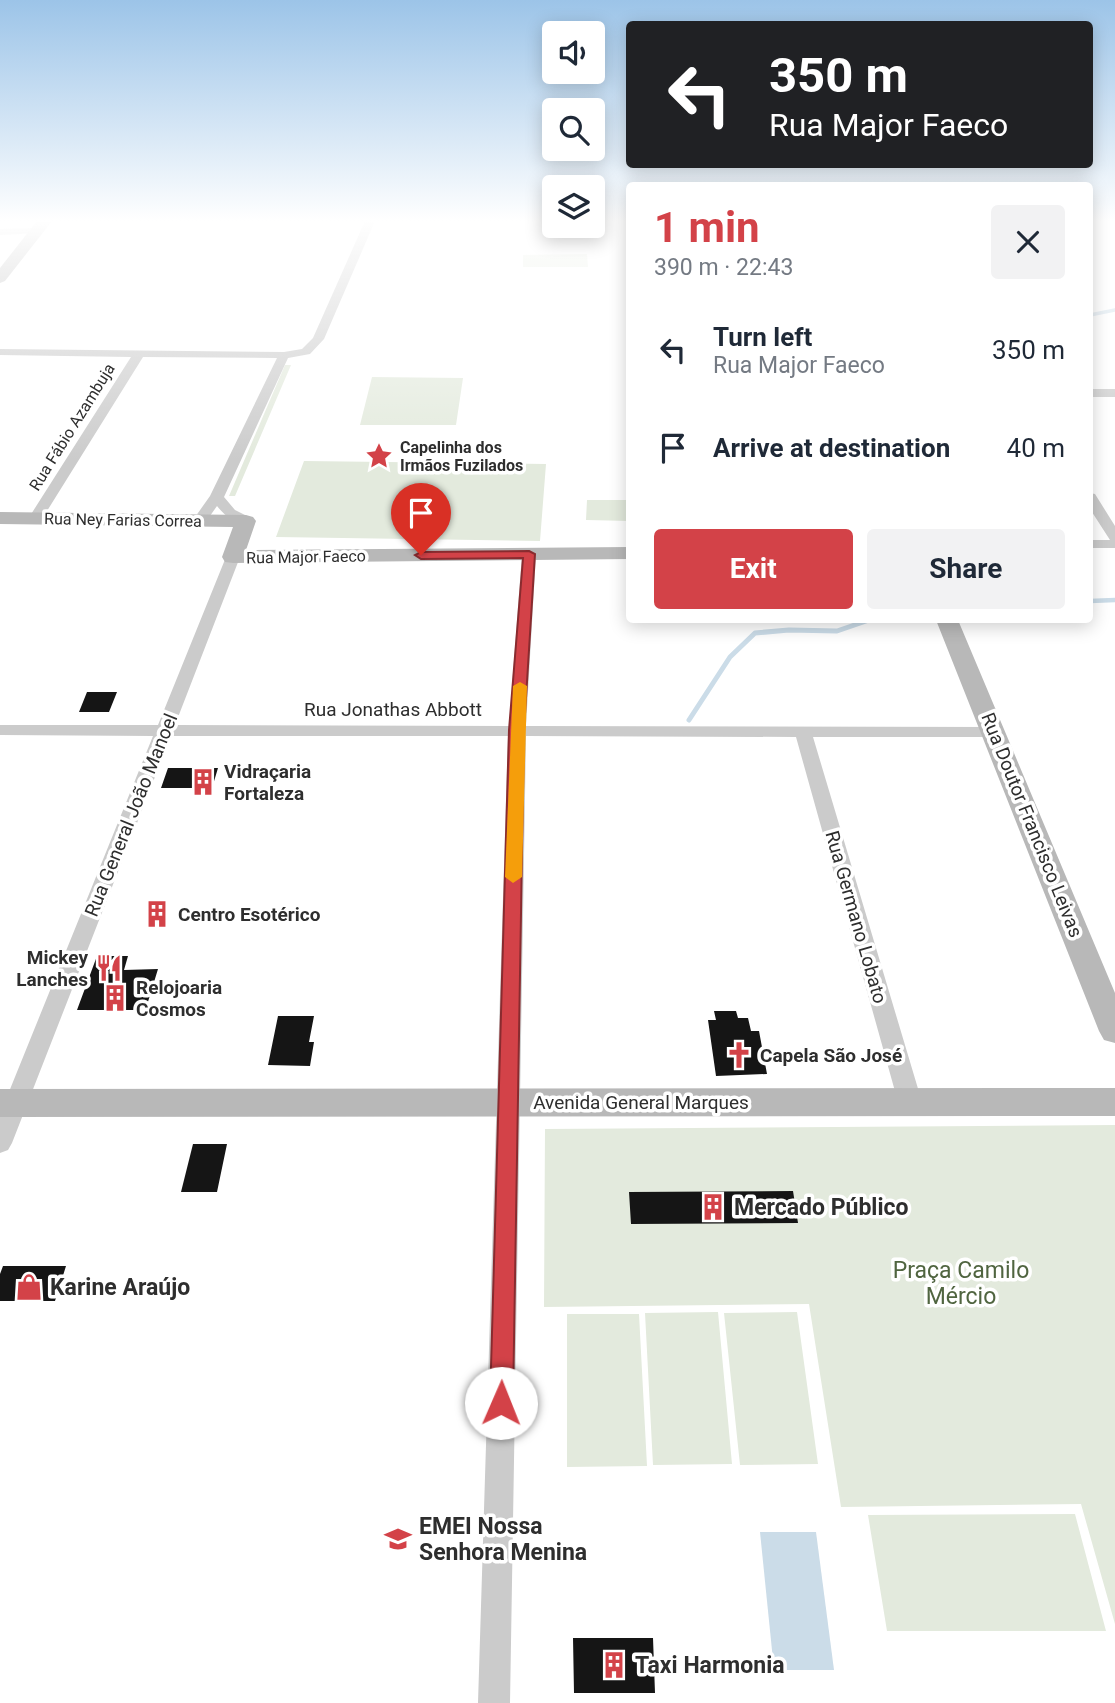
<!DOCTYPE html>
<html lang="en">
<head>
<meta charset="utf-8">
<style>
	:root { --surface:#fff; --page:#f2f2f3; --text:#1f2937; --muted:#747a83; --accent:#d34248 }
	body { margin:0; font-family:Roboto,sans-serif; background:var(--page); color:var(--text); height:100vh; display:flex; flex-direction:column; font-size:26px; white-space:nowrap }
	* { box-sizing:border-box; margin:0 }
	p { font-size:23px; color:var(--muted) }
	.icon { flex:none; width:38px; height:38px; fill:none; stroke:currentColor; stroke-width:2; stroke-linecap:round; stroke-linejoin:round }
	.map { position:relative; flex:1; overflow:hidden }
	.side { position:absolute; left:626px; top:182px; width:467px; height:441px; display:flex; flex-direction:column; background:var(--surface); border-radius:7px; box-shadow:0 4px 18px #0003 }
	.side>* { flex:none }
	.hud { position:absolute; left:626px; top:21px; width:467px; height:147px; border-radius:7px; box-shadow:0 4px 18px #0003; background:#202124; color:#fff; overflow:hidden }
	.tools { position:absolute; left:542px; top:21px; display:grid; gap:14px }
	.tools a { display:grid; place-items:center; width:63px; height:63px; border-radius:7px; background:var(--surface); box-shadow:0 4px 18px #0003; font-size:35px }
	.pin { position:absolute; display:grid; place-items:center; width:60px; height:60px; color:#fff; margin:-72px -30px; border-radius:50% 50% 50% 0; rotate:-45deg; box-shadow:0 0 7px #0007 }
	.pin .icon { rotate:45deg }
	.me { position:absolute; width:77px; margin:-38px; rotate:1deg; stroke-linejoin:round; filter:drop-shadow(0 0 5px #0008) }
	.turn { display:flex; align-items:center; gap:24px; height:147px; padding:0 28px; font-size:32px }
	.turn .icon { width:91px; height:91px; stroke-width:2.5 }
	.turn b { display:block; font-size:49px; line-height:60px }
	.round { display:grid; place-items:center; flex:none; width:74px; height:74px; border-radius:7px; background:var(--page) }
	.head { display:flex; align-items:center; justify-content:space-between; height:119px; padding:0 28px }
	h1 { font-size:42px; font-weight:700; line-height:52px; color:var(--accent) }
	.cta { display:flex; gap:14px; margin-top:auto; padding:14px 28px }
	.cta a { flex:1; height:80px; border-radius:7px; background:var(--accent); color:#fff; font-size:28px; font-weight:700; line-height:80px; text-align:center }
	.cta a+a { background:var(--page); color:var(--text) }
	ul { padding:0; list-style:none }
	li { display:flex; align-items:center; gap:21px; height:98px; padding:0 28px }
	li div { flex:1 }
	li b { display:block; font-size:26px }
	li em { font-style:normal }
	.map>svg:first-child { display:block }
</style>
</head>
<body>
<div class="map">
<svg width="1115" height="1703" viewBox="0 0 1115 1703">
	<rect width="100%" height="100%" fill="#fff"/>
	<path fill="#e3eadd" d="M587,254L588,267H523V255Z
		M285,365H291L235,496H229Z
		M372,377L463,378L456,425H360Z
		M304,461L546,464L540,541L276,537Z
		M587,500H630V521L586,520Z
		M1115,1125V1624L1081,1504L841,1507L809,1304L544,1307L545,1129Z
		M718,1312L732,1464L653,1465L645,1313Z
		M797,1312L818,1464L740,1465L724,1313Z
		M567,1314H639L647,1466L567,1467Z
		M1075,1514L1106,1631H887L868,1515Z"/>
	<path fill="#cbdce8" d="M760,1532H816L834,1670H774Z"/>
	<g fill="none" stroke-linecap="round" stroke-linejoin="round">
		<path stroke="#cbdce8" stroke-width="3.5" d="M1090,315L1115,310"/>
		<path stroke="#cbdce8" stroke-width="4.5" d="M1090,601L1115,600"/>
		<path stroke="#cbdce8" stroke-width="5" d="M689,720L730,657L755,633L789,630L837,631L869,620"/>
	</g>
	<path fill="#151515" d="M87,692H117L109,712H79Z
		M168,768H218L212,788H161Z
		M97,956H128L124,970L158,969L147,1005H136L134,1010H77Z
		M714,1011H736L738,1018H748L751,1031H759L767,1074L716,1076L708,1020H716Z
		M278,1016H314L309,1042H314L310,1066L268,1065Z
		M193,1144H227L217,1192H181Z
		M793,1191L798,1223L631,1224L629,1192Z
		M3,1266H66L55,1301H0V1274Z
		M573,1638H653L655,1693H574Z"/>
	<g fill="none" stroke-linecap="round" stroke-linejoin="round">
		<path fill="#cbcbcb" fill-rule="evenodd" d="M365,221H375L324,339L310,354L288,358L224,497L235,510L251,518V524C237,527 225,516 217,506L205,523L200,524L193,520L210,496L277,358L143,357L42,519L40,522H30L28,519L131,357L0,355V349L284,352L302,349L313,338Z
			M42,228V232L39,233L0,235V229Z
			M1090,389H1115V397H1090Z
			M1090,493L1095,494L1115,526V548H1090V540H1110L1090,509Z
			M529,550L536,554L526,726L995,727L1004,732L995,737H813L922,1102L918,1109L910,1111L902,1109L898,1102L796,737L526,736L510,1703H478L508,736H171L12,1143L8,1150L0,1153V1114L153,736L0,735V725H158L226,557L233,553L240,557L175,725L509,726L522,554Z"/>
		<path fill="#b8b8b8" fill-rule="evenodd" d="M37,221H52L5,281L0,283V268Z
			M0,512L246,515L253,517L256,521L246,550L630,547V559L233,563L225,562L222,557L233,527L0,524Z
			M936,620H958L1115,993V1043L1104,1040L1099,1031Z
			M1115,1088V1116L0,1117V1089Z"/>
	</g>
	<linearGradient id="sky" x2="0" y2="1"><stop stop-color="#9cc4e8"/><stop offset="0.48" stop-color="#fff"/><stop offset="1" stop-color="#fff" stop-opacity="0"/></linearGradient>
	<rect width="1115" height="460" fill="url(#sky)"/>
	<path fill="#d34248" stroke="#892b2f" stroke-width="2" d="M529,551L535,554L524,730L513,1403L509,1411L501,1414L493,1411L490,1403L509,730L523,558L421,559L415,555L421,552Z"/>
	<path fill="#f59e0b" d="M520,682L527,686L522,877L513,883L505,877L513,686Z"/>
	<defs>
		<symbol id="sight-bare" viewBox="-9 -9 18 18"><path d="M0-6L1.8-2.2L6-1.7L2.9 1.2L3.7 5.4L0 3.3L-3.7 5.4L-2.9 1.2L-6-1.7L-1.8-2.2Z" fill="#d34248" stroke="#fff" stroke-width="2.5" paint-order="stroke"/></symbol>
		<symbol id="building-bare" viewBox="-9 -9 18 18"><path d="M-4-6H4V6H1V3H-1V6H-4ZM-2.5-4.3h1.7v1.8h-1.7ZM.8-4.3h1.7v1.8H.8ZM-2.5-1h1.7V.8h-1.7ZM.8-1h1.7V.8H.8Z" fill="#d34248" stroke="#fff" stroke-width="2.5" paint-order="stroke"/></symbol>
		<symbol id="restaurant-bare" viewBox="-9 -9 18 18"><path d="M-5-6h1v4h1v-4h1v4h1v-4h1v5L-1.5 .5V6h-2V.5L-5-1ZM5-6V6H3V1.5H1.5Q1.5-4 5-6Z" fill="#d34248" stroke="#fff" stroke-width="2.5" paint-order="stroke"/></symbol>
		<symbol id="church-bare" viewBox="-9 -9 18 18"><path d="M-1.2-6h2.4v3.5h3.3v2.4h-3.3V6h-2.4V-.1h-3.3v-2.4h3.3Z" fill="#d34248" stroke="#fff" stroke-width="2.5" paint-order="stroke"/></symbol>
		<symbol id="shop-bare" viewBox="-9 -9 18 18"><path d="M-5-2.5h2.3a2.7 3.5 0 0 1 5.4 0H5L5.5 6h-11ZM-1.5-2.5h3a1.5 2.3 0 0 0-3 0Z" fill="#d34248" stroke="#fff" stroke-width="2.5" paint-order="stroke"/></symbol>
		<symbol id="school-bare" viewBox="-9 -9 18 18"><path d="M0-5L7-2L0 1L-7-2ZM-4 1L0 2.5L4 1V4Q0 6-4 4Z" fill="#d34248" stroke="#fff" stroke-width="2.5" paint-order="stroke"/></symbol>
	</defs>
	<g fill-rule="evenodd">
		<use href="#sight-bare" x="360" y="437" width="38" height="38"/>
		<use href="#building-bare" x="184" y="763" width="38" height="38"/>
		<use href="#building-bare" x="138" y="895" width="38" height="38"/>
		<use href="#restaurant-bare" x="90" y="949" width="38" height="38"/>
		<use href="#building-bare" x="96" y="979" width="38" height="38"/>
		<use href="#church-bare" x="720" y="1036" width="38" height="38"/>
		<use href="#building-bare" x="694" y="1188" width="38" height="38"/>
		<use href="#shop-bare" x="10" y="1268" width="38" height="38"/>
		<use href="#school-bare" x="379" y="1520" width="38" height="38"/>
		<use href="#building-bare" x="595" y="1646" width="38" height="38"/>
	</g>
	<g text-anchor="middle" dominant-baseline="central" stroke-width="7" stroke-linejoin="round" paint-order="stroke">
		<g font-size="16" fill="#2e2e2e" stroke="#fff">
			<text transform="translate(72 427) rotate(-58)">Rua Fábio Azambuja</text>
			<text transform="translate(123 520) rotate(1)">Rua Ney Farias Correa</text>
			<text transform="translate(306 557) rotate(-1)">Rua Major Faeco</text>
		</g>
		<g font-size="16" font-weight="bold" fill="#2e2e2e" stroke="#fff" text-anchor="start">
			<text x="400" y="447">Capelinha dos<tspan x="400" dy="18">Irmãos Fuzilados</tspan></text>
		</g>
		<g font-size="19" fill="#2e2e2e" stroke="#fff">
			<text x="393" y="709">Rua Jonathas Abbott</text>
			<text transform="translate(131 815) rotate(-68)">Rua General João Manoel</text>
			<text transform="translate(1032 825) rotate(68)">Rua Doutor Francisco Leivas</text>
			<text transform="translate(856 917) rotate(74)">Rua Germano Lobato</text>
			<text x="641" y="1102">Avenida General Marques</text>
		</g>
		<g font-size="19" font-weight="bold" fill="#2e2e2e" stroke="#fff" text-anchor="start">
			<text x="224" y="771">Vidraçaria<tspan x="224" dy="22">Fortaleza</tspan></text>
			<text x="178" y="914">Centro Esotérico</text>
			<text x="88" y="957" text-anchor="end">Mickey<tspan x="88" dy="22">Lanches</tspan></text>
			<text x="136" y="987">Relojoaria<tspan x="136" dy="22">Cosmos</tspan></text>
			<text x="760" y="1055">Capela São José</text>
		</g>
		<g font-size="23" font-weight="bold" fill="#2e2e2e" stroke="#fff" text-anchor="start">
			<text x="734" y="1207">Mercado Público</text>
			<text x="50" y="1287">Karine Araújo</text>
			<text x="419" y="1526">EMEI Nossa<tspan x="419" dy="26">Senhora Menina</tspan></text>
			<text x="635" y="1665">Taxi Harmonia</text>
		</g>
		<g font-size="23" fill="#506540" stroke="#fff">
			<text x="961" y="1270">Praça Camilo<tspan x="961" dy="26">Mércio</tspan></text>
		</g>
	</g>
</svg>
<div class="tools">
<a><svg class="icon" aria-label="sound" viewBox="0 0 24 24"><path d="M4 9h4l5-4v14l-5-4H4zM17 9q2 3 0 6"/></svg></a>
<a><svg class="icon" aria-label="search" viewBox="0 0 24 24"><circle cx="10" cy="10" r="6"/><path d="M15 15l6 6"/></svg></a>
<a><svg class="icon" aria-label="layers" viewBox="0 0 24 24"><path d="M12 4l9 5-9 5-9-5zM3 14l9 5 9-5"/></svg></a>
</div>
<div class="pin" style="left:421px;top:555px;background:#d93025"><svg class="icon" aria-label="arrive" viewBox="0 0 24 24"><path d="M6 21V4h12l-3 4 3 4H6"/></svg></div>
<svg class="me" style="left:501px;top:1403px" viewBox="-20 -20 40 40"><circle r="19" fill="#fff"/><path d="M0-13L10 11 0 6-10 11z" fill="#d34248"/></svg>
<div class="hud">
<div class="turn"><svg class="icon" aria-label="left" viewBox="0 0 24 24"><path d="M17 20v-9H6M10 6l-5 5 5 5"/></svg><div><b>350 m</b>Rua Major Faeco</div></div>
</div>
<section class="side">
<div class="head"><div><h1>1 min</h1><p>390 m · 22:43</p></div><a class="round"><svg class="icon" aria-label="close" viewBox="0 0 24 24"><path d="M6 6l12 12M18 6L6 18"/></svg></a></div>
<ul>
<li><svg class="icon" aria-label="left" viewBox="0 0 24 24"><path d="M17 20v-9H6M10 6l-5 5 5 5"/></svg><div><b>Turn left</b><p>Rua Major Faeco</p></div><em>350 m</em></li>
<li><svg class="icon" aria-label="arrive" viewBox="0 0 24 24"><path d="M6 21V4h12l-3 4 3 4H6"/></svg><div><b>Arrive at destination</b></div><em>40 m</em></li>
</ul>
<div class="cta"><a>Exit</a><a>Share</a></div>
</section>
</div>
</body>
</html>
